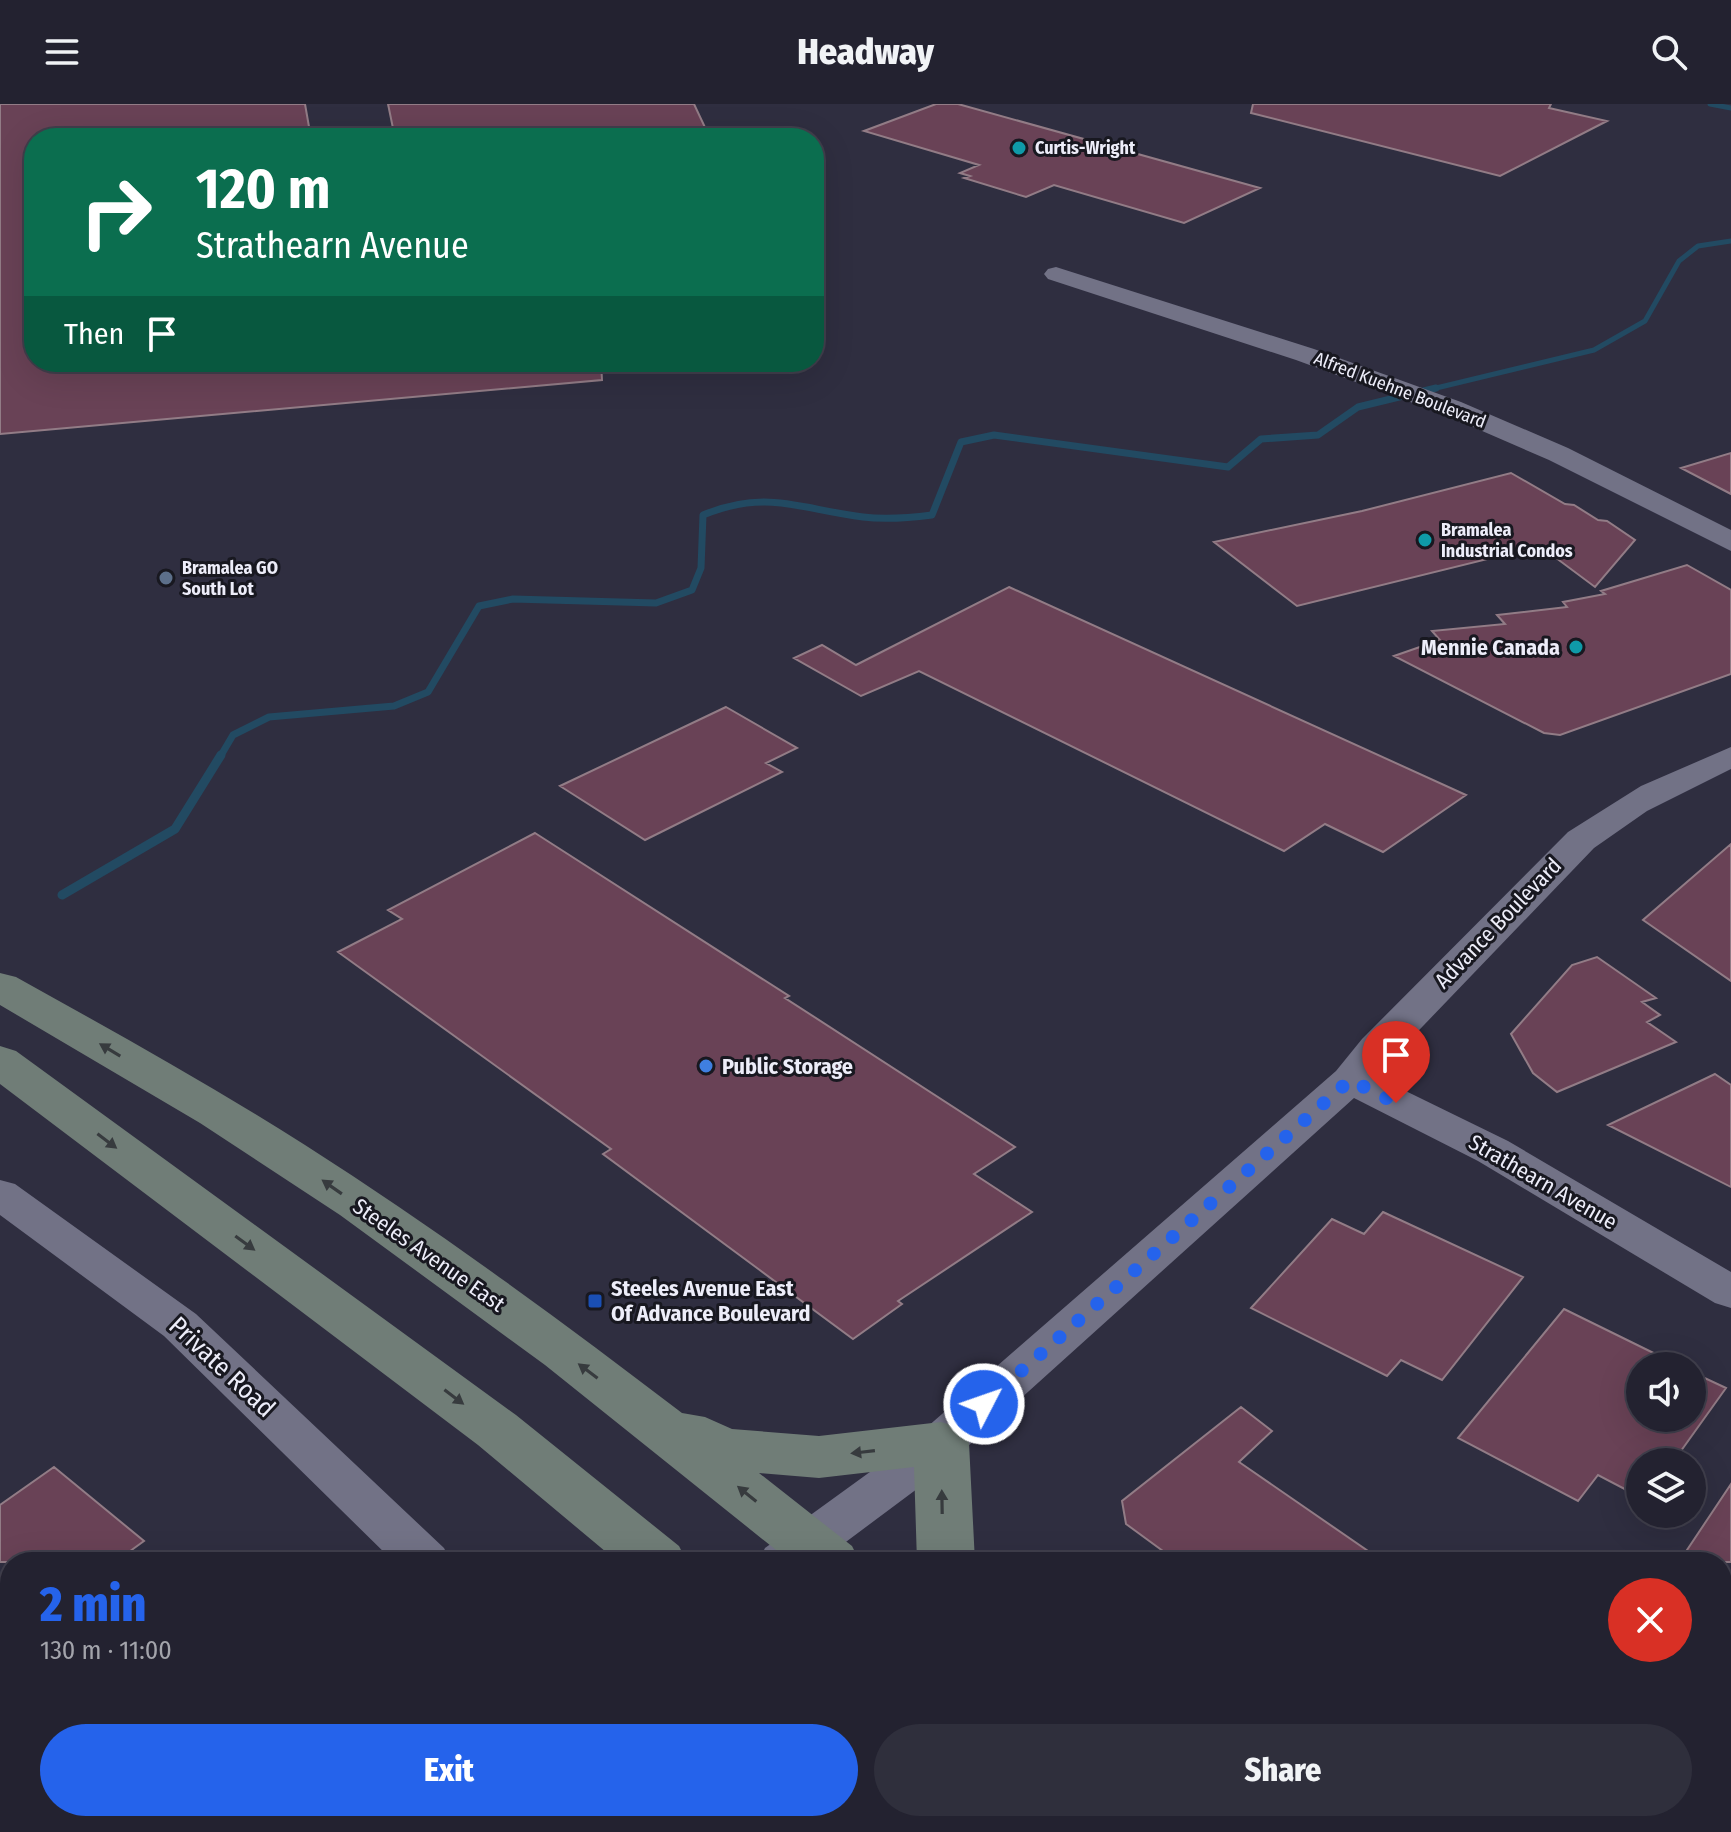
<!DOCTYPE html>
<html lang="en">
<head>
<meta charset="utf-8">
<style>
	:root { --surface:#232230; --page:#2f2f3c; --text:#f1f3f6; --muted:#a3a4ab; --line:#403f4c; --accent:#2563eb }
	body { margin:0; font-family:"Fira Sans Condensed",sans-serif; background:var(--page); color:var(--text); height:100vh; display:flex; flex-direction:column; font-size:30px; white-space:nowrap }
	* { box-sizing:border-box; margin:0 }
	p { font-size:26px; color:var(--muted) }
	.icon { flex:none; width:44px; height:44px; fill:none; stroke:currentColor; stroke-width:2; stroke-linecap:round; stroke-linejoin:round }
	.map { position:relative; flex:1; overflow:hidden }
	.side { position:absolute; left:0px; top:1448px; width:1732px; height:280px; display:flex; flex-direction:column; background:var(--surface); border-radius:32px 32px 0 0; box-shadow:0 8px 32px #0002,0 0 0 2px var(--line) }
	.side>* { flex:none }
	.top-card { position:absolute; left:24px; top:24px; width:800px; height:244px; border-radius:32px; box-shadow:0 8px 32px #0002,0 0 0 2px var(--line); background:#0b6e4f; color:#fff; overflow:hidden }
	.tools { position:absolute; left:1626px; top:1248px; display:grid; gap:16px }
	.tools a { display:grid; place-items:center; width:80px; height:80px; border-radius:50%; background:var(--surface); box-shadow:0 8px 32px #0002,0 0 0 2px var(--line); font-size:40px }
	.pin { position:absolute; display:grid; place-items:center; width:68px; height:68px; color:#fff; margin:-82px -34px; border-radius:50% 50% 50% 0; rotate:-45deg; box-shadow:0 0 8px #0007 }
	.pin .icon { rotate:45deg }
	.me { position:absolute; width:88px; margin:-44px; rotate:49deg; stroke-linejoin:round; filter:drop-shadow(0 0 6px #0008) }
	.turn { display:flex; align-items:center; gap:28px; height:168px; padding:0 40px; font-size:36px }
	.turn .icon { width:104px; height:104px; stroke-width:2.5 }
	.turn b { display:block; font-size:56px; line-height:68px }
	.then { display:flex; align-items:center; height:76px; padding:0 40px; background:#0003; gap:16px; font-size:30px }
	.round { display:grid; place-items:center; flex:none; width:84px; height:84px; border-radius:42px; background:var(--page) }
	.headline { display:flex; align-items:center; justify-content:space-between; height:136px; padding:0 40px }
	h1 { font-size:48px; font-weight:800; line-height:60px; color:var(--accent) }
	.cta { display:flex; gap:16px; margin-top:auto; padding:16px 40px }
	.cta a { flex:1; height:92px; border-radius:48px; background:var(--accent); color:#fff; font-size:32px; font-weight:800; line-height:92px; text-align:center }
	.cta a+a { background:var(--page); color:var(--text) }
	header { display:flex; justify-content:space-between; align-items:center; height:104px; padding:0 40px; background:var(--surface); font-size:36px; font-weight:800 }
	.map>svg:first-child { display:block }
</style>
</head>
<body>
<header><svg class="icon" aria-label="menu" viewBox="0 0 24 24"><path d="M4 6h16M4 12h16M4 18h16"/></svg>Headway<svg class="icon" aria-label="search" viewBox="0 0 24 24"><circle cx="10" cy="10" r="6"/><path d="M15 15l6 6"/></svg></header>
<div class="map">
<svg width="1731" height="1728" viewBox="0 0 1731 1728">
	<rect width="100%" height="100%" fill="#2f2e40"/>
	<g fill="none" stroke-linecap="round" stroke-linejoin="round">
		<path stroke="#224a62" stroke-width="5" d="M1710,0L1731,4
			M1428,286L1594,246L1645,217L1679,157L1698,142L1731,137"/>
		<path stroke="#224a62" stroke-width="7" d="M220,653L233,631L269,613L394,602L428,588L479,502L513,495L656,499L692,486L701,464L703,411C767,385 799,405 863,413C886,416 909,414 932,411L961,338L994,331L1228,363L1261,335L1318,331L1358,303L1436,284"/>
		<path stroke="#224a62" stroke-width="9" d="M62,791L175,725L221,651"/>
	</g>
	<path fill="#694256" stroke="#927c86" stroke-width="2" d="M0,0H305L311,34H34V258H601L602,276L0,330Z
		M388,0H694L710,34H395Z
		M936,0H958L1260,84L1184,119L1054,81L1026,93L964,74L970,72L960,69L979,61L864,27Z
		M1253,0H1551L1549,4L1607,17L1500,72L1251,9Z
		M1731,349V390L1681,364Z
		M1511,369L1565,400L1574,401L1598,416L1607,417L1635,436L1595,483L1540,442L1297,502L1214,438L1362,407Z
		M1687,461L1731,486V570L1560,631L1544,629L1394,552L1440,536L1432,527L1505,520L1497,511L1567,503L1563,498L1605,490L1601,487Z
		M1009,483L1466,691L1383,748L1325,720L1284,747L919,567L861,592L794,554L822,541L856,561Z
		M726,603L797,644L766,659L782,668L645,736L560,682Z
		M535,729L789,892L785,894L1015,1043L974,1070L1032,1108L898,1197L902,1200L853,1235L603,1050L611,1045L338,848L402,815L388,806Z
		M1731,740V877L1643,816Z
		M1597,853L1656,894L1642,898L1660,911L1647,918L1676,938L1557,988L1533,969L1511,930L1572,861Z
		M1715,970L1731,981V1083L1608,1021Z
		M1383,1108L1523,1173L1442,1276L1401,1256L1387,1272L1251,1204L1332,1115L1364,1130Z
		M1564,1205L1680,1262H1640V1314H1692V1268L1726,1284L1673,1358H1640V1393L1598,1371L1578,1397L1458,1334Z
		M1241,1303L1272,1327L1239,1358L1384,1458H1178L1126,1420L1122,1397Z
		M54,1363L144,1437L115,1458H0V1401Z
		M1731,1380V1458H1679Z"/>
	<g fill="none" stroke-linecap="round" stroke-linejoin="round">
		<path fill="#727286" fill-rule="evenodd" d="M1056,163L1314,245L1461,298L1568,344L1731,426V447L1549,356L1443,310L1296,256L1048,175L1044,170L1048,165Z
			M1731,643V665L1647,707L1594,744L1375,972L1508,1037L1731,1168V1204L1715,1199L1478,1057L1354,994L937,1370L819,1458H758L765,1444L903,1344L1336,967L1362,935L1568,728L1641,682Z
			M0,1076L15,1080L196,1210L444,1444L451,1458H394L164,1232L0,1111Z"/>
		<path fill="#707d77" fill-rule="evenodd" d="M0,869L16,873C113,927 211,981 305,1041C435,1124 559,1215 682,1309L705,1313L732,1325L819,1332L941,1318L961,1324L969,1339L975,1458H917L914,1363L819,1374L759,1369L852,1442L860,1458H791L545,1261L340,1111L200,1019L0,901Z
			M0,942L16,947L516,1311L679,1442L687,1458H618L478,1341L0,980Z
			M1041,1718H1113L1117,1728H1046Z"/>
	</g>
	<defs><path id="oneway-solid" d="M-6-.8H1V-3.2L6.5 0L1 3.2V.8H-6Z" transform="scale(2)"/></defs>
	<g fill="#373b3e">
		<use href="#oneway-solid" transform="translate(110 946) rotate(-149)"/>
		<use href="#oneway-solid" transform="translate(107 1037) rotate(37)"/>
		<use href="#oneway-solid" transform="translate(332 1083) rotate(-145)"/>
		<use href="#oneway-solid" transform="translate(245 1139) rotate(36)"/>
		<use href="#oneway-solid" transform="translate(588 1267) rotate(-143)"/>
		<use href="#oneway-solid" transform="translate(454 1293) rotate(37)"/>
		<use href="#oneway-solid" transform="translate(863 1348) rotate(173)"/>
		<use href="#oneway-solid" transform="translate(747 1390) rotate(-141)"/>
		<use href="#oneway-solid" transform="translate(942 1398) rotate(-91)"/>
	</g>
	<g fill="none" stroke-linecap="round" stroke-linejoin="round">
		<path stroke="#2563eb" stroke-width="14" stroke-dasharray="0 25.2" d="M984,1300L1350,976L1396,999"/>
	</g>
	<g fill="#0f9aa8" stroke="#181820" stroke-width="3">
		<circle cx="1019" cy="44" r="8"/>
		<circle cx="1425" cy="436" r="8"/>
		<circle cx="1576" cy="543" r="8"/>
	</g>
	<circle fill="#5c6f8a" stroke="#181820" stroke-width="3" cx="166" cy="474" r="8"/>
	<circle fill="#3f7fe0" stroke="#181820" stroke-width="3" cx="706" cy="962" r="8"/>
	<rect fill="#1a4fb4" stroke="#181820" stroke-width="3" x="587" y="1189" width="16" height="16" rx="4"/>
	<g text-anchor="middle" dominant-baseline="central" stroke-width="6" stroke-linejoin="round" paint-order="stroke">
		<g font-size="18" font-weight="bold" fill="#ededf9" stroke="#181820" text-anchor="start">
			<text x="1035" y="44">Curtis-Wright</text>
			<text x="1441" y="426">Bramalea<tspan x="1441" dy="21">Industrial Condos</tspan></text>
			<text x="182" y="464">Bramalea GO<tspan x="182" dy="21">South Lot</tspan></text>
		</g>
		<g font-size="18" fill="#ededf9" stroke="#181820">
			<text transform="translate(1400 286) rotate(21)">Alfred Kuehne Boulevard</text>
		</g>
		<g font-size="22" font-weight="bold" fill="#ededf9" stroke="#181820" text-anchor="start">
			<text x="1560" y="543" text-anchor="end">Mennie Canada</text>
			<text x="722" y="962">Public Storage</text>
			<text x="611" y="1184">Steeles Avenue East<tspan x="611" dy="25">Of Advance Boulevard</tspan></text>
		</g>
		<g font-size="22" fill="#ededf9" stroke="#181820">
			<text transform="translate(1498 819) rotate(-46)">Advance Boulevard</text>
			<text transform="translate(1543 1078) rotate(30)">Strathearn Avenue</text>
			<text transform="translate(429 1151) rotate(35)">Steeles Avenue East</text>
		</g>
		<g font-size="26" fill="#ededf9" stroke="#181820">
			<text transform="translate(222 1263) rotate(43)">Private Road</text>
		</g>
	</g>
</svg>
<div class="tools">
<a><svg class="icon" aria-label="sound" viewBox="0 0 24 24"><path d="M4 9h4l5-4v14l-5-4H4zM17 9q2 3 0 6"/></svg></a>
<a><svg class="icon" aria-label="layers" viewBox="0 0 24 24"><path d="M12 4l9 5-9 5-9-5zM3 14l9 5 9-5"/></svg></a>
</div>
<div class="pin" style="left:1396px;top:999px;background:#d93025"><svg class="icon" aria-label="arrive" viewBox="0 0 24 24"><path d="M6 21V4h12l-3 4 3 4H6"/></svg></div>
<svg class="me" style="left:984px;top:1300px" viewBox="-20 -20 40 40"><circle r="17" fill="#2563eb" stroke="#fff" stroke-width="3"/><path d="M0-11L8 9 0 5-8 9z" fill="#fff"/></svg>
<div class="top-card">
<div class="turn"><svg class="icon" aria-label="right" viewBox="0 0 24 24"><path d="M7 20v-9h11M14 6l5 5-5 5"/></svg><div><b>120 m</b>Strathearn Avenue</div></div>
<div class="then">Then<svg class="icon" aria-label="arrive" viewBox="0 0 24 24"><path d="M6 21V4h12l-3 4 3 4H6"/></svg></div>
</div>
<section class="side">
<div class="headline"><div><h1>2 min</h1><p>130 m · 11:00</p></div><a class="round" style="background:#d93025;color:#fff"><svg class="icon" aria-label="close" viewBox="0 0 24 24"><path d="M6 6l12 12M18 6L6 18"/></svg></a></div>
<div class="cta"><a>Exit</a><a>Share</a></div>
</section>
</div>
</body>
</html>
